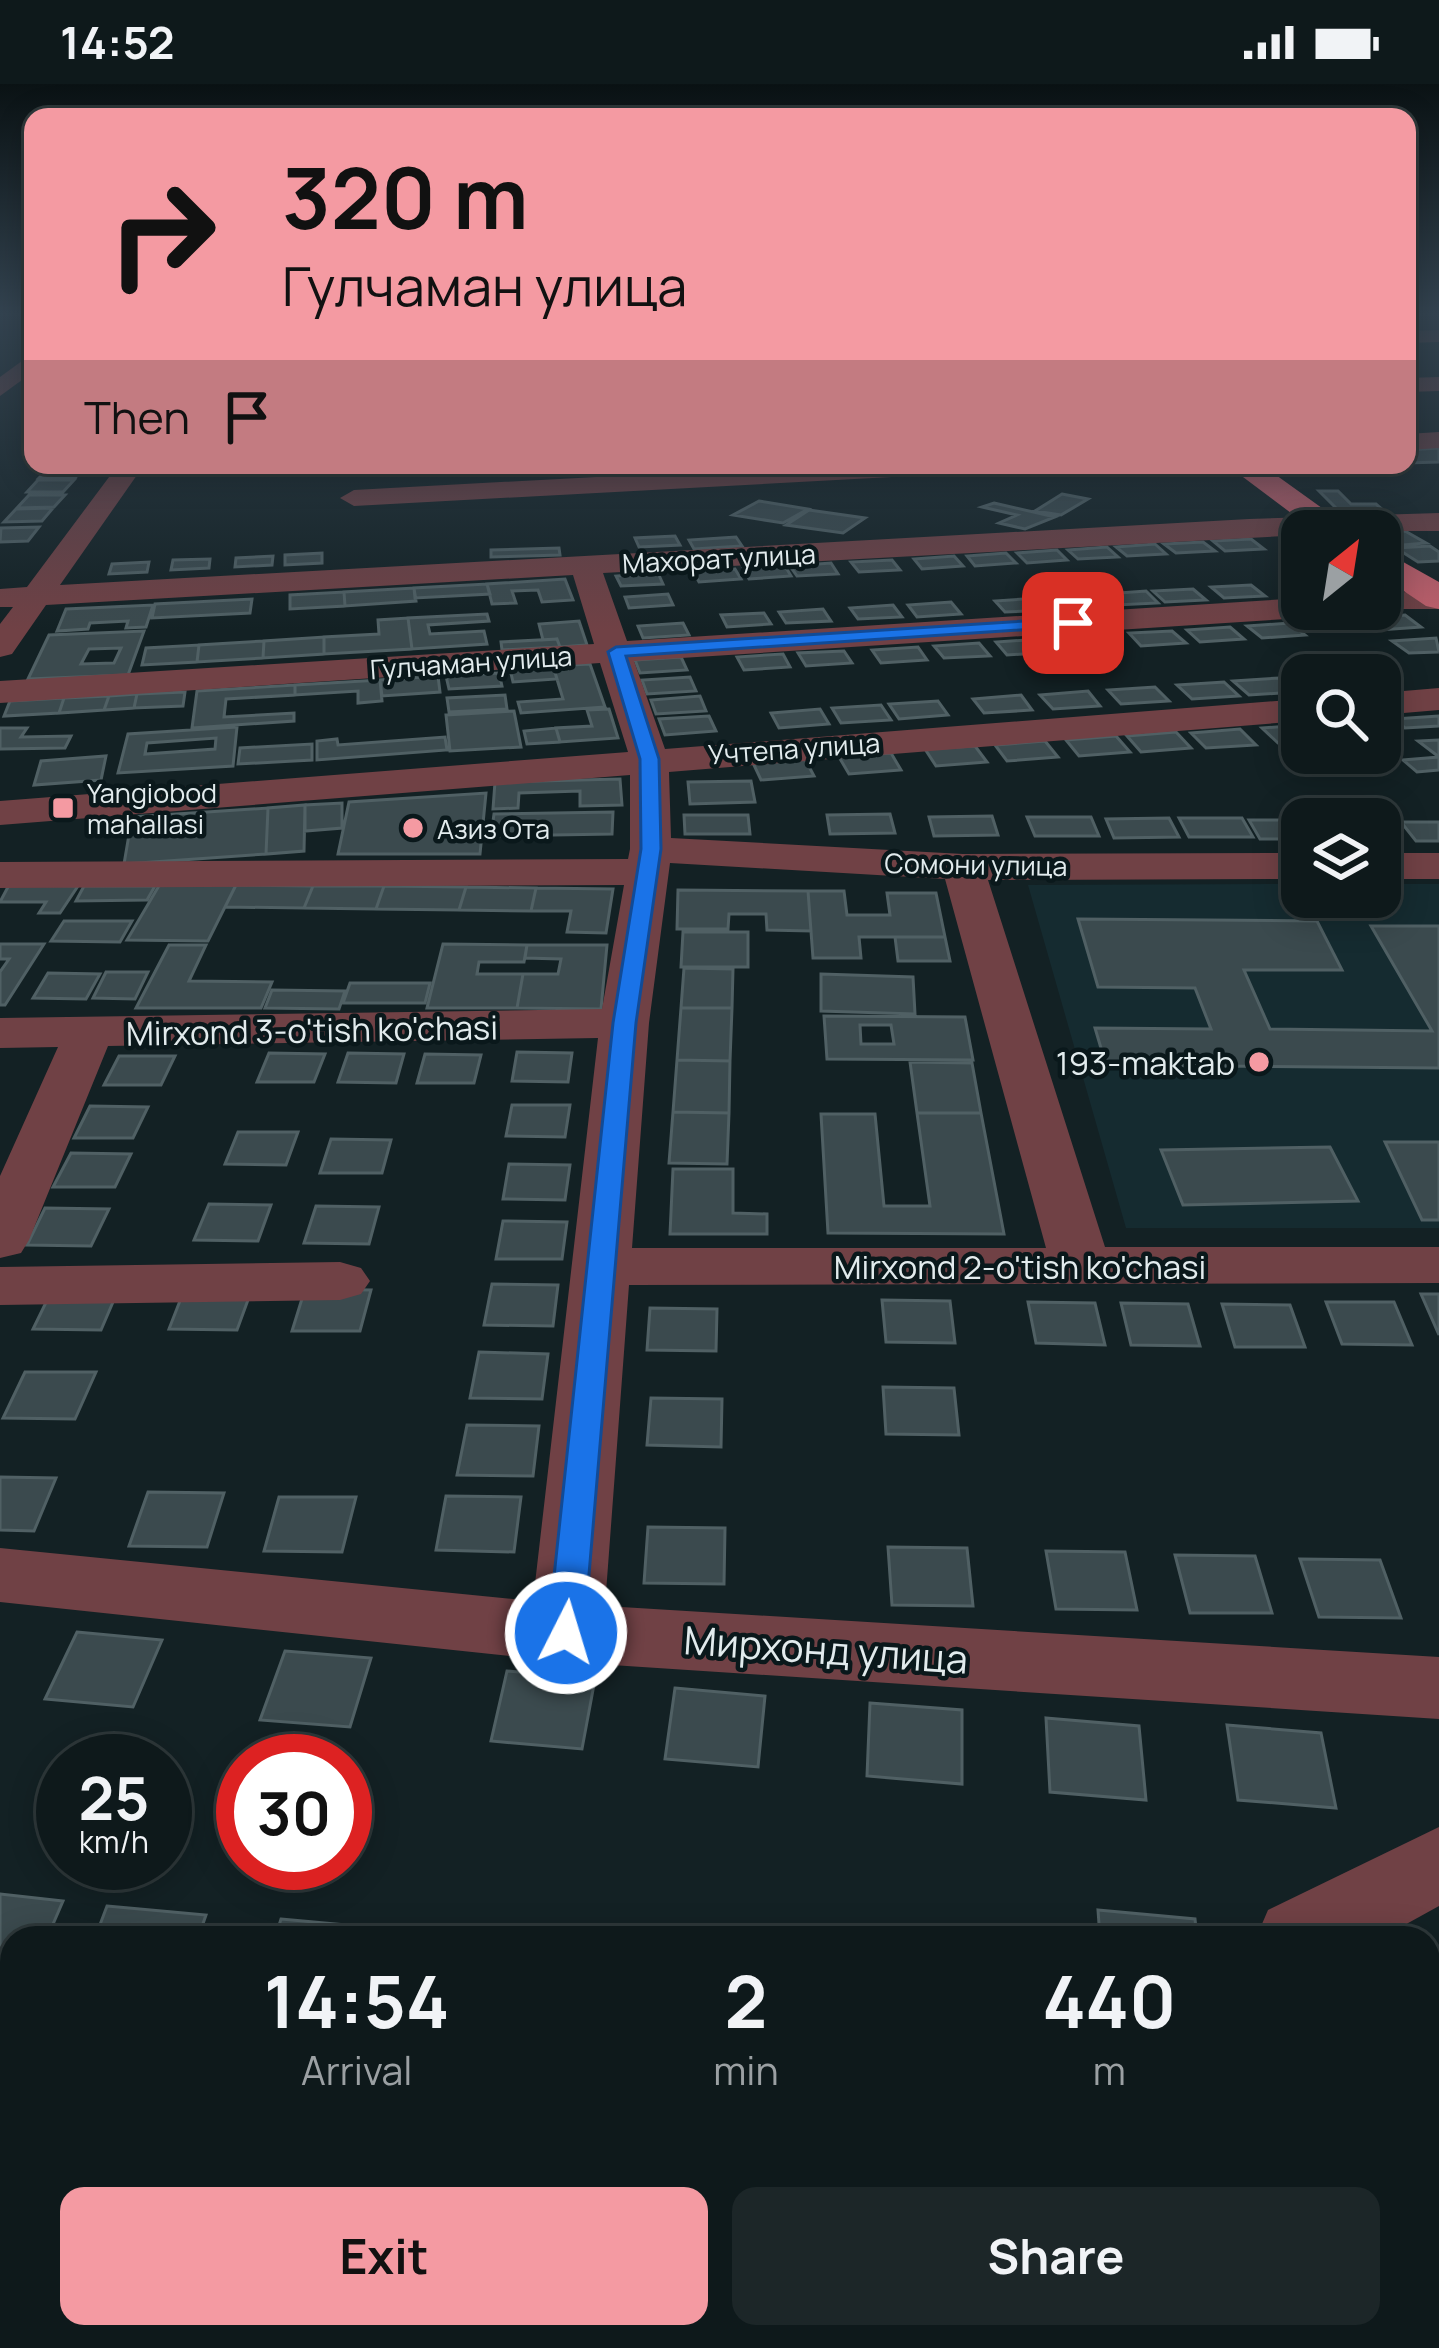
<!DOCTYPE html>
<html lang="en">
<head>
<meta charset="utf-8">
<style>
	:root { --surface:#0e191b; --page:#1c2628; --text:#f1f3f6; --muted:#9ba0a3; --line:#2e383a; --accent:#f49aa2 }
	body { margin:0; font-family:Manrope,sans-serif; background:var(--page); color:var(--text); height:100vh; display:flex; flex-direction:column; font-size:45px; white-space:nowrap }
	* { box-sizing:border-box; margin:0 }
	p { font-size:39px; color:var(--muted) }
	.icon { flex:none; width:66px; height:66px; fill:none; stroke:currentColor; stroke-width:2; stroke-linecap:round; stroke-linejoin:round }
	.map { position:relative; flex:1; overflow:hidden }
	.details { position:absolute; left:0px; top:1842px; width:1440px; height:423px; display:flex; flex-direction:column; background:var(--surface); border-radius:36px 36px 0 0; box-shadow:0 6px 30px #0003,0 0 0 3px var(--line) }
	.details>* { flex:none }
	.hud { position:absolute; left:24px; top:24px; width:1392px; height:366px; border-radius:24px; box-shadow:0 6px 30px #0003,0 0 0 3px var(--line); background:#f49aa2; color:#111; overflow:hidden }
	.needle { width:78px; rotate:30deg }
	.buttons { position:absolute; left:1281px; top:426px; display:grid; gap:24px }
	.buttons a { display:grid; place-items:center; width:120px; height:120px; border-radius:24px; background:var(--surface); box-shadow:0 6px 30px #0003,0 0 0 3px var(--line); font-size:60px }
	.speed { position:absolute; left:36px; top:1650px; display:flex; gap:24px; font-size:60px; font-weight:700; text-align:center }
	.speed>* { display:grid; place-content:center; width:156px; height:156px; border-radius:50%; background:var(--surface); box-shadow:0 6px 30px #0003,0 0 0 3px var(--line); line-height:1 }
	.speed small { font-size:30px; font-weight:400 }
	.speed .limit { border:18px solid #d22; background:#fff; color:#111 }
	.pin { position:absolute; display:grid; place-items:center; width:102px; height:102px; color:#fff; margin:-51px; border-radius:24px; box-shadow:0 6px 18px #0006 }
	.me { position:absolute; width:132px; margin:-66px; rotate:5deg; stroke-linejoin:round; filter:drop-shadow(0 0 9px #0008) }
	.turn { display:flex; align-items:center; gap:42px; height:252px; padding:0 60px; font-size:54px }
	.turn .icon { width:156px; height:156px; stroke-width:2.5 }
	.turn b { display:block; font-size:84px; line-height:102px }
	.then { display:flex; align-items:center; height:114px; padding:0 60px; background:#0003; gap:24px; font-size:45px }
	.eta { display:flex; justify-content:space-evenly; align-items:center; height:204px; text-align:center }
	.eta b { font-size:72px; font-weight:700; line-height:84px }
	.primary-button { display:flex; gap:24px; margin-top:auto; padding:24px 60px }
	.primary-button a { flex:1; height:138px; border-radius:24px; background:var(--accent); color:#111; font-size:48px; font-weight:700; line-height:138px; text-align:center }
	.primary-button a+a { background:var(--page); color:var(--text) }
	.status { display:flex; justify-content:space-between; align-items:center; height:84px; padding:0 60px; background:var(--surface); direction:ltr }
	.status svg { height:33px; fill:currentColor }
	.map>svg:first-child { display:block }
</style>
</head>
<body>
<div class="status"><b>14:52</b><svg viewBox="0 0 49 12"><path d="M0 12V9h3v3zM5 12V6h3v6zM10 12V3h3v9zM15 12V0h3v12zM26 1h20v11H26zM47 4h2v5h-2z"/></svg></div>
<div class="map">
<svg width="1439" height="2264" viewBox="0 0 1439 2264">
	<rect width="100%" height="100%" fill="#132124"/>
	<path fill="#152b30" d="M1302,800V813H1380V800H1439V1144H1126L1028,801Z"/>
	<path fill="#3b4a4e" stroke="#506064" stroke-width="3" fill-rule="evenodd" d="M1439,364V378L1407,379V366Z
		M85,382L75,394H39L50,383Z
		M38,396H74L63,408H27Z
		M1319,407H1338L1351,420H1376L1384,427L1340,428Z
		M1062,410L1088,415L1061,431L1035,427Z
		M29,411H65L54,423L17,424Z
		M759,417L808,425L783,439L733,431Z
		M994,419L1055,433L1025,445L999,439L1017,431L982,423Z
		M53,424L42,437L4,438L16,425Z
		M809,426L865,434L843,449L786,441Z
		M39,443L28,457L0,458L1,444Z
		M1405,447L1426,459L1391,462L1380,455V448Z
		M675,452L680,461L639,463L635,454Z
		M736,453L742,462L694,465L689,456Z
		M1251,455L1264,465L1225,467L1213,457Z
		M1203,458L1215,467L1176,469L1164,460Z
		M1155,460L1166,470L1127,472L1116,463Z
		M1430,462L1439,468V477L1418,478L1396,464Z
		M1107,463L1118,473L1078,475L1068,466Z
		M559,464L560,471L491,473V466Z
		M1057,466L1067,476L1027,479L1017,469Z
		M322,469V479L285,481V471Z
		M1006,469L1016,479L975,482L967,472Z
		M273,472L272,481L235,483L236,474Z
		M954,472L963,482L922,485L914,475Z
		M210,475L209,484L171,486L173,476Z
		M892,476L900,486L859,488L851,478Z
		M149,478L147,488L109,490L112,480Z
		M831,479L838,490L797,492L790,482Z
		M785,482L791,492L749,495L743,484Z
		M735,485L741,495L699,498L693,487Z
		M658,489L663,500L621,502L616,492Z
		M565,495L573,516L542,518L538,506L512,507L516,519L492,520L487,500Z
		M487,500L490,510L415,514L414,504Z
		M1251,501L1265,512L1224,514L1211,503Z
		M414,504L416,517L345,522L344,508Z
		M1193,505L1206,516L1165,518L1153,507Z
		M1146,507L1158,519L1116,521L1105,510Z
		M344,508L345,522L290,525V511Z
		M668,510L673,521L629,524L625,513Z
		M1095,511L1107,522L1064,524L1053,513Z
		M1038,514L1048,526L1005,528L995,517Z
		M252,515L250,529L152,534L155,520Z
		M951,518L961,530L917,533L908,521Z
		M153,521L146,543L126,544L128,537L90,539L88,545L57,547L66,525Z
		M893,521L902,533L858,535L850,524Z
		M823,525L831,537L786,539L779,528Z
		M764,529L771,540L727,543L721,531Z
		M487,530L489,537L428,541L430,550L484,547L487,560L412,565L408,534Z
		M1405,531L1421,543L1379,546L1363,534Z
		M408,534L412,565L324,570V553L379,550L378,536Z
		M579,537L587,561L560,563L557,555L543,556L539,540Z
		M683,539L689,551L643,554L638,542Z
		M1290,539L1305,551L1262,554L1247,542Z
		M1230,543L1244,555L1200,558L1187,546Z
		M144,547L128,591L28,595L49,551ZM121,564L114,579L81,580L89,565Z
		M1172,547L1186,559L1141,562L1129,549Z
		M1106,551L1119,563L1074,566L1063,553Z
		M324,553V570L263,574L264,557Z
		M1436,554L1439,568L1409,569L1392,557Z
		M557,555L560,563L502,566L501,558Z
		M1040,555L1052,568L1007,571L996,558Z
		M264,557L263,574L197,578L199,561Z
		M979,559L990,572L944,574L934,562Z
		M199,561L197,578L142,581L146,564Z
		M918,563L927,576L881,579L872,566Z
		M844,567L852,579L806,582L798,569Z
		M783,570L790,583L744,586L737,573Z
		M681,573L687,586L640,589L635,576Z
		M590,580L605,623L521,629L518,618L563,615L553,582Z
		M553,582L557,595L513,598L510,585Z
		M499,589L502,602L449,605L446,592Z
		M438,592L440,608L382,612L380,596Z
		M690,593L696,607L647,610L642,596Z
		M1279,594L1295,608L1249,611L1233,597Z
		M380,596L382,617L358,619V607L295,611V601Z
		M1224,598L1239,612L1192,615L1177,601Z
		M295,601V611L226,615L224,633L294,629V637L192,644L197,607Z
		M1155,603L1169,617L1121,620L1108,606Z
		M1088,607L1100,622L1053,625L1040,611Z
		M185,608L183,622L134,624L137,610Z
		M137,610L134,624L104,626L109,612Z
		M505,611L507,625L449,628L447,614Z
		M1021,611L1032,626L984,629L973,615Z
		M109,612L104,626L59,629L64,614Z
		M700,612L706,627L656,630L651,616Z
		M64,614L59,629L4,632L10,617Z
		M938,617L948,631L899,635L889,620Z
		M881,621L891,636L841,639L832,624Z
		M609,625L618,654L560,658L556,644L592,642L587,626Z
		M820,625L829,640L779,644L771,629Z
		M514,627L521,663L450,667L446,631Z
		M709,632L716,647L665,651L659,635Z
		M1439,632V642L1405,644L1394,635Z
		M1302,641V657L1278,659L1262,644Z
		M237,643L233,682L118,689L128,650ZM216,654L215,665L145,670L147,659Z
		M0,644H27L21,653L71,652L65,664L0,665Z
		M556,644L560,658L527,660L524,647Z
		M1240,645L1256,661L1206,664L1191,649Z
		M1176,648L1191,664L1141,668L1127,652Z
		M1116,652L1130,668L1079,672L1066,656Z
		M445,653L447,666L317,676V657L337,655L338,661Z
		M1439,656V686L1417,688L1403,676L1439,673L1418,657Z
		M1045,657L1058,673L1007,677L995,661Z
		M312,660V676L238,680L240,664Z
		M975,662L987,678L936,682L925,665Z
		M891,669L901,686L849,690L839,673Z
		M106,672L101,696L34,701L41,677Z
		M805,675L814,692L761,696L753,679Z
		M620,695L622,721L580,722V707L519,709L518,724L493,725L495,698Z
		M751,697L755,718L690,720L688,698Z
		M486,709L480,770H338L349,718Z
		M342,719V744L305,747V721Z
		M305,721L304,767L266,770L268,724Z
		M268,724L266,770L124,780L132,733Z
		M613,728L612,750L491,752L494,730Z
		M890,730L895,749L830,750L827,731Z
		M684,731H748L750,750H685Z
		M992,732L998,751L934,752L929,733Z
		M1027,733H1091L1099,752H1035Z
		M1169,734L1179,753L1114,754L1106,735Z
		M1179,734H1242L1253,753H1189Z
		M1249,736H1302V755H1260Z
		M1401,738H1439V757H1416Z
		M160,800L236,801L208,857L127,856Z
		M9,801L78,802L60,829H39L46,818H0Z
		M236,801L313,802L304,824L225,823Z
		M84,802H155L147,816L76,817Z
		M313,802H384L376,825L304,824Z
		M384,802L466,803L459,826L376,825Z
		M466,803L536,804L531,827L459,826Z
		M536,804L613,805L606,849L567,848L571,827H531Z
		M678,806L808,807L811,847L767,846L766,830H729L728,845H677Z
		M808,807H844L847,831H890L887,809H936L945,853H859L861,874H813Z
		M1078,835L1317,837L1342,886H1244L1270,945L1432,947L1371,842H1439V984L1106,981L1095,944L1211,945L1195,904L1098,903Z
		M64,837H132L120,858L51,857Z
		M683,848H748V883H681Z
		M895,853H945L950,877H898Z
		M0,860H44L5,921H0V888L9,875H0Z
		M443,860L527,861L524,878H479L477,890H523L517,924H427Z
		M169,861H206L189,897L272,898L261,924H136Z
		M527,861H607L601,925L517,924L523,890H558L561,875L525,874Z
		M684,884L733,885L732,924H681Z
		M106,888H148L135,915L93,914Z
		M48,889L100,890L86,915L33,914Z
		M821,890L913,893L915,930L821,927Z
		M350,899H430L425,919H343Z
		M272,906L345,907L339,925L265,924Z
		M681,924H732L730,977L677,976Z
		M824,932L965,933L973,976L827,975ZM860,941H891L894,960H861Z
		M517,968L572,969L568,998L512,997Z
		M269,969L325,970L314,998H257Z
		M348,969L404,970L396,999L338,998Z
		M425,970L481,971L474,999H417Z
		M119,972H175L161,1001H104Z
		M677,976L730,977L729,1029L673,1028Z
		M910,978L972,979L981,1029H917Z
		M512,1021H570L565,1053L506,1052Z
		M90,1022L148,1023L133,1054H74Z
		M673,1028L729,1029L727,1080L669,1079Z
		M917,1029H981L1004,1150L828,1149L821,1030H875L884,1122H930Z
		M238,1048H298L286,1081L225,1080Z
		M331,1055L391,1056L382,1089H320Z
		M1385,1058H1439V1136H1422Z
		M1330,1063L1358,1117L1183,1121L1161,1066Z
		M71,1069L131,1070L115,1103H53Z
		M509,1080L570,1081L565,1116L503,1115Z
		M673,1085H733V1129L767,1130V1150H670Z
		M209,1120L271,1121L258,1157L194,1156Z
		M316,1122L379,1123L369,1160L304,1159Z
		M45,1124L109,1125L91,1162L27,1161Z
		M503,1137L567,1138L562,1175H496Z
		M492,1200L558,1201L553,1242L484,1241Z
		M53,1204H119L101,1246L33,1245Z
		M185,1204L252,1205L237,1246L169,1245Z
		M305,1205L371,1206L360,1247H292Z
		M1421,1210H1439V1251Z
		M882,1216L950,1217L955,1259L886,1258Z
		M1028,1218L1095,1219L1105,1261L1036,1259Z
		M1326,1218H1394L1412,1261L1342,1260Z
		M1121,1219L1188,1220L1200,1262L1131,1261Z
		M1222,1220L1290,1221L1305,1263H1235Z
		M650,1224L717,1225L716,1267L647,1266Z
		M479,1268L548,1270L542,1315L470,1314Z
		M25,1288H96L75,1335L3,1334Z
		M883,1303L954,1304L959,1351L886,1350Z
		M651,1314L722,1315L721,1363L647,1361Z
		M467,1341L539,1342L533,1392L457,1391Z
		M0,1393L56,1394L34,1447L0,1446Z
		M148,1408L224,1409L207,1463L129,1462Z
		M446,1412L521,1413L514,1468L436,1466Z
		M279,1413H356L342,1468L264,1467Z
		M648,1443L725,1444L724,1500L644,1499Z
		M888,1463L967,1464L973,1522L892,1521Z
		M1046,1467L1125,1468L1137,1526L1056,1525Z
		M1175,1471L1255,1472L1272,1529H1190Z
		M1300,1475L1380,1476L1401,1534L1319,1533Z
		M77,1548L162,1556L133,1623L45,1615Z
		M285,1567L371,1574L350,1643L260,1636Z
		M507,1587L595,1595L582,1665L491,1657Z
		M675,1604L765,1612L758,1683L665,1675Z
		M870,1619L962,1626V1700L867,1692Z
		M1046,1634L1139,1642L1146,1716L1050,1708Z
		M1227,1641L1321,1649L1336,1724L1238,1716Z
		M0,1810L63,1817L47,1854H12V1904L0,1903Z
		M107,1822L206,1831L198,1854H95Z
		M1098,1826L1195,1835L1197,1854H1100Z
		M281,1835L380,1844L377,1854H275Z
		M1428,1954L1439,1955V2042L1428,2041Z
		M0,2206L12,2207V2253H86L83,2264H0Z
		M144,2253H283L280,2264H141Z
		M348,2253H482L487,2254L485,2264H345Z"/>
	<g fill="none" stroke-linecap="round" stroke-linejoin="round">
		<path fill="#704145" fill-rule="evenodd" d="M1439,246V258L1407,259V247Z
			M33,269V288L0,312V293Z
			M1439,293V307L1407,308V294Z
			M1439,348V364L1407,366V350Z
			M118,381H144L60,501L1249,435L1439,429V447H1302V451L603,489L627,557L1302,514V525H1317L1302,534L634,577L665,665L1302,615V637L669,688L671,754L963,770L1302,769V795L988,796L1105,1163H1439V1199L629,1201L605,1522L1439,1573V1635L566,1578L0,1518V1464L533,1517L598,954L108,962L29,1156L21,1169L0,1174V1092L58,963L0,964V934L602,925L624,801L0,804V778L628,775L630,765V691L0,741V717L628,668L600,579L0,619V597L594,560L573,491L46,521L12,570L0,573V540L13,523H0V505L27,503ZM670,779L945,795L1046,1164H632L649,939Z
			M819,381H979L966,389L354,422L340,414L354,406Z
			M1439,507V525H1368H1380V509Z
			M1439,604V626L1380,631V609Z
			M1380,769H1439V795H1380Z
			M340,1178L361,1184L370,1197L361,1210L340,1216L0,1221V1183Z
			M1439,1743V1822L1381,1854H1256L1268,1826Z"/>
		<path fill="#c15f6b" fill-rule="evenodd" d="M1227,381H1262L1354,447H1315Z
			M1380,465L1439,498V525L1426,522L1380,491Z
			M0,1961L12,1963V2069L0,2067Z
			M1428,2101L1439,2102V2218L1428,2217Z"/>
	</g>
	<linearGradient id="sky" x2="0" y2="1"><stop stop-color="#0a1214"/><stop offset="0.42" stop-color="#334350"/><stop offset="1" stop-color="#334350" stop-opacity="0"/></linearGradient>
	<rect width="1439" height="546" fill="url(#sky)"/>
	<path fill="#1a73e8" stroke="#114b97" stroke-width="3" d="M1073,534L1081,539L1079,542L626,572L659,675L661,765L636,939L584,1549L578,1559L566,1563L553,1559L548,1549L613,939L641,765L640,675L608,568L616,563Z"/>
	<g fill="#f49aa2" stroke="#0a181b" stroke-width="4.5">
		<rect x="51" y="712" width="24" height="24" rx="6"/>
		<circle cx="413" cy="744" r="12"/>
		<circle cx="1259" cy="978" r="12"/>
	</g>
	<g text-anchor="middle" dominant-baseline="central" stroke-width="9" stroke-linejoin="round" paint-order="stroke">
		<g font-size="27" fill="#e2ebed" stroke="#0a181b">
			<text transform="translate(719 474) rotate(-3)">Махорат улица</text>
			<text transform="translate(471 578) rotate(-4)">Гулчаман улица</text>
			<text transform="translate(794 664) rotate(-4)">Учтепа улица</text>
			<text transform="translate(976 780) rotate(1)">Сомони улица</text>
		</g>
		<g font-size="27" fill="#e2ebed" stroke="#0a181b" text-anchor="start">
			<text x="87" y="708">Yangiobod<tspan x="87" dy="31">mahallasi</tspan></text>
			<text x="437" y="744">Азиз Ота</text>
		</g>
		<g font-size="33" fill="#e2ebed" stroke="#0a181b">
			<text transform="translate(312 946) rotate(-1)">Mirxond 3-o'tish ko'chasi</text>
			<text x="1020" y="1182">Mirxond 2-o'tish ko'chasi</text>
		</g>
		<g font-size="33" fill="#e2ebed" stroke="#0a181b" text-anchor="end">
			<text x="1235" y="978">193-maktab</text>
		</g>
		<g font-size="39" fill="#e2ebed" stroke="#0a181b">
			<text transform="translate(826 1565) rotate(4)">Мирхонд улица</text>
		</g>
	</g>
</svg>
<div class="buttons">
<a><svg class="needle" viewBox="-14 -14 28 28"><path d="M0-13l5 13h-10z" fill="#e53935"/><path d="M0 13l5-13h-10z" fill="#9ba0a3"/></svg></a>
<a><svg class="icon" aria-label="search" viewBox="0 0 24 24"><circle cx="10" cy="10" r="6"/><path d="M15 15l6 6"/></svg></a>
<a><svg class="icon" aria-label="layers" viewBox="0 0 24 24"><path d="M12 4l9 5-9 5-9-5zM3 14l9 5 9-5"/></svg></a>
</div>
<div class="speed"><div>25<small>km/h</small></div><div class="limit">30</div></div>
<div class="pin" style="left:1073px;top:539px;background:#d93025"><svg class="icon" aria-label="arrive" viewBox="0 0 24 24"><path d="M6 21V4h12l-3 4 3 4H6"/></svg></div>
<svg class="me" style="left:566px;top:1549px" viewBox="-20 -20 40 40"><circle r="17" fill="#1a73e8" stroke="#fff" stroke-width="3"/><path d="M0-11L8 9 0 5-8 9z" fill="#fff"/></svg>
<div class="hud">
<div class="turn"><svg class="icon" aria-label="right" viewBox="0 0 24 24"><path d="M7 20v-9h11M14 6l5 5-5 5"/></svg><div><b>320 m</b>Гулчаман улица</div></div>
<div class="then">Then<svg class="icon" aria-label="arrive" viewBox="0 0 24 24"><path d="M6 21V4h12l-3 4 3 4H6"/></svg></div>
</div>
<section class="details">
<div class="eta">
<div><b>14:54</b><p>Arrival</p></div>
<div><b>2</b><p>min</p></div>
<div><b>440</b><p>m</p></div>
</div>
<div class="primary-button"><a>Exit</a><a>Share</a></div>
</section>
</div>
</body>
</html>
